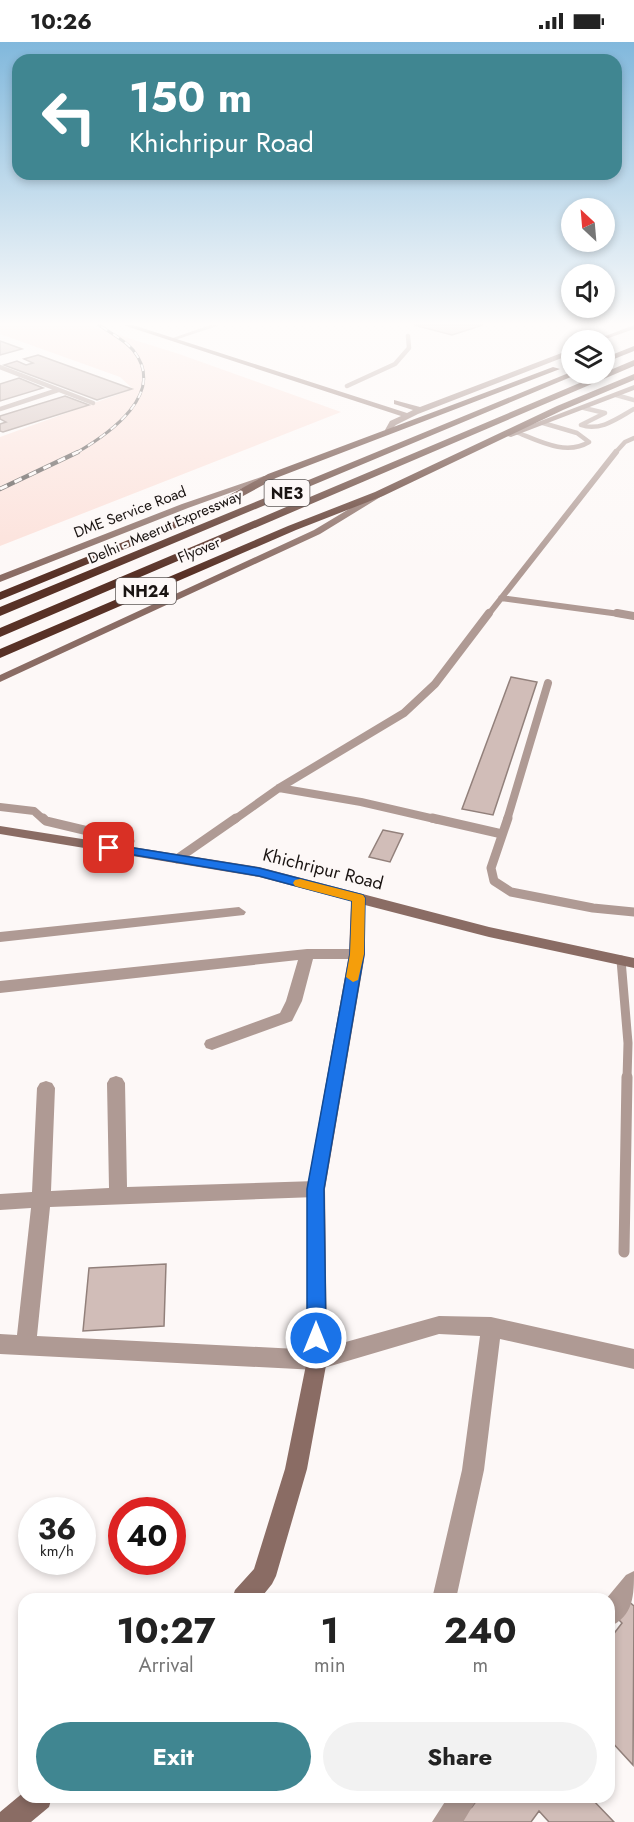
<!DOCTYPE html>
<html lang="en">
<head>
<meta charset="utf-8">
<style>
	:root { --surface:#fff; --page:#f2f2f2; --text:#222; --muted:#767676; --accent:#408691 }
	body { margin:0; font-family:Jost,sans-serif; background:var(--page); color:var(--text); height:100vh; display:flex; flex-direction:column; font-size:22px; white-space:nowrap }
	* { box-sizing:border-box; margin:0 }
	p { font-size:20px; color:var(--muted) }
	.icon { flex:none; width:33px; height:33px; fill:none; stroke:currentColor; stroke-width:2; stroke-linecap:round; stroke-linejoin:round }
	.map { position:relative; flex:1; overflow:hidden }
	.side { position:absolute; left:18px; top:1551px; width:597px; height:210px; display:flex; flex-direction:column; background:var(--surface); border-radius:18px; box-shadow:0 3px 9px #0003 }
	.side>* { flex:none }
	.hud { position:absolute; left:12px; top:12px; width:610px; height:126px; border-radius:18px; box-shadow:0 3px 9px #0003; background:#408691; color:#fff; overflow:hidden }
	.needle { width:39px; rotate:334deg }
	.tools { position:absolute; left:561px; top:156px; display:grid; gap:12px }
	.tools a { display:grid; place-items:center; width:54px; height:54px; border-radius:50%; background:var(--surface); box-shadow:0 3px 9px #0003; font-size:30px }
	.speed { position:absolute; left:18px; top:1455px; display:flex; gap:12px; font-size:30px; font-weight:700; text-align:center }
	.speed>* { display:grid; place-content:center; width:78px; height:78px; border-radius:50%; background:var(--surface); box-shadow:0 3px 9px #0003; line-height:1 }
	.speed small { font-size:15px; font-weight:400 }
	.speed .limit { border:9px solid #d22; background:#fff; color:#111 }
	.pin { position:absolute; display:grid; place-items:center; width:51px; height:51px; color:#fff; margin:-26px; border-radius:12px; box-shadow:0 3px 9px #0006 }
	.me { position:absolute; width:66px; margin:-33px; rotate:0deg; stroke-linejoin:round; filter:drop-shadow(0 0 4px #0008) }
	.turn { display:flex; align-items:center; gap:21px; height:126px; padding:0 18px; font-size:27px }
	.turn .icon { width:78px; height:78px; stroke-width:2.5 }
	.turn b { display:block; font-size:42px; line-height:51px }
	.eta { display:flex; justify-content:space-evenly; align-items:center; height:102px; text-align:center }
	.eta b { font-size:36px; font-weight:700; line-height:42px }
	.button { display:flex; gap:12px; margin-top:auto; padding:12px 18px }
	.button a { flex:1; height:69px; border-radius:36px; background:var(--accent); color:#fff; font-size:24px; font-weight:700; line-height:69px; text-align:center }
	.button a+a { background:var(--page); color:var(--text) }
	.status { display:flex; justify-content:space-between; align-items:center; height:42px; padding:0 30px; background:var(--surface); direction:ltr }
	.status svg { height:16px; fill:currentColor }
	.map>svg:first-child { display:block }
</style>
</head>
<body>
<div class="status"><b>10:26</b><svg viewBox="0 0 49 12"><path d="M0 12V9h3v3zM5 12V6h3v6zM10 12V3h3v9zM15 12V0h3v12zM26 1h20v11H26zM47 4h2v5h-2z"/></svg></div>
<div class="map">
<svg width="634" height="1780" viewBox="0 0 634 1780">
	<rect width="100%" height="100%" fill="#fdf8f7"/>
	<path fill="#fce0d9" d="M6,283H87L179,312L341,370L0,504V395L133,347L120,335L0,292V285Z"/>
	<path fill="#d1bdb8" stroke="#92807b" stroke-width="1.5" d="M414,283H483L452,293Z
		M0,299L22,307L0,313Z
		M38,313L132,347L97,358L4,323L17,319L26,323L33,321L24,317Z
		M19,336L43,346L0,359V342Z
		M65,354L89,363L3,390L0,389V382L6,380L0,377V374Z
		M511,635L537,640L493,773L462,767Z
		M383,788L403,792L390,820L369,815Z
		M166,1222L164,1284L83,1289L89,1226Z
		M627,1558L634,1564L633,1723L609,1697V1598L622,1581L615,1574Z
		M479,1755H590L614,1780H549L539,1769L531,1780H452L472,1765Z"/>
	<g fill="none" stroke-linecap="round" stroke-linejoin="round">
		<path stroke="#af9a94" stroke-width="4.5" d="M0,325L93,361
			M347,344L395,322L409,306L408,294
			M616,353L634,358
			M584,366L605,371L581,383C600,390 618,376 634,367
			M0,367L58,348
			M516,390C539,399 566,414 589,400L577,391L543,381
			M615,411L625,400L634,396"/>
		<path stroke="#af9a94" stroke-width="6" d="M501,556L627,573
			M488,573L616,410"/>
		<path stroke="#af9a94" stroke-width="8" d="M617,571L634,574
			M279,746L361,760L439,778
			M0,765L34,769L44,778
			M234,778L279,746L404,671L435,642L489,571
			M507,778L548,641"/>
		<path stroke="#af9a94" stroke-width="9" d="M43,776L46,779L130,799
			M432,776L502,792
			M508,776L491,826L494,839L511,850L593,866L634,870
			M177,817L236,776
			M621,918L628,1001L627,1037"/>
		<path stroke="#af9a94" stroke-width="11" d="M624,1210L627,1035"/>
		<path fill="#af9a94" fill-rule="evenodd" d="M210,283H220L175,298L170,297Z
			M239,865L246,870L244,873L0,900V890Z
			M307,907H357L362,908L365,912L362,916L357,917H313L302,959L292,979L212,1008L206,1006L204,1002L206,998L280,971L286,959L298,918L0,951V939Z
			M116,1034L122,1036L125,1041L127,1145L316,1139L323,1141L325,1147L323,1153L316,1155L50,1165L37,1294L317,1308L439,1274L491,1275L634,1307V1327L500,1297L484,1428L456,1557H432L462,1428L480,1294L439,1292L317,1328L0,1312V1292L17,1293L31,1166L0,1168V1152L32,1150L37,1046L40,1041L46,1039L52,1041L55,1046L51,1149L109,1146L107,1041L110,1036Z
			M634,1529C634,1553 634,1574 609,1585V1557H606L626,1533Z
			M448,1755H478L463,1780H432Z"/>
		<path fill="#8a6c64" fill-rule="evenodd" d="M123,283H133L407,371L413,368L394,362V358L420,365L572,307V312L418,372L396,383L389,390L385,388L390,379L401,374Z
			M634,283V287L603,298H595Z
			M634,343V348L511,395L504,393Z
			M264,434L271,436L188,466L0,540V533L182,462Z
			M379,449L383,452L382,454L320,492L0,640V633L314,488Z
			M0,784L259,825L489,885L634,916V926L489,895L365,863V912L325,1147L327,1318L307,1427L276,1534L272,1542L260,1557H232L235,1548L254,1527L285,1427L307,1318V1147L349,912L351,859L259,835L0,792Z
			M24,1750V1755H52L49,1765L31,1780H0V1770Z"/>
		<path fill="#583126" fill-rule="evenodd" d="M634,304V309L604,321V316Z
			M634,318V324L0,595V586Z
			M553,325L560,327L276,436L210,472L0,558V550L202,468L268,432Z
			M571,330L578,332L0,574V565Z
			M634,332V338L563,368L383,454L296,488L0,616V607L288,484L375,450L557,364Z"/>
		<defs>
			<path id="rail-far1" d="M76,411C109,392 168,351 133,308C125,298 109,290 99,283"/>
			<path id="rail" d="M0,447L78,410"/>
		</defs>
		<use href="#rail-far1" stroke="#524c4a" stroke-width="3"/>
		<use href="#rail" stroke="#524c4a" stroke-width="4.5"/>
		<use href="#rail-far1" stroke="#fdf8f7" stroke-width="2" stroke-dasharray="7" stroke-linecap="butt"/>
		<use href="#rail" stroke="#fdf8f7" stroke-width="3" stroke-dasharray="8" stroke-linecap="butt"/>
	</g>
	<linearGradient id="sky" x2="0" y2="1"><stop stop-color="#81b8dc"/><stop offset="0.53" stop-color="#fefcfb"/><stop offset="1" stop-color="#fefcfb" stop-opacity="0"/></linearGradient>
	<rect width="634" height="532" fill="url(#sky)"/>
	<path fill="#1a73e8" stroke="#114b97" stroke-width="1.5" d="M109,802L259,826L363,853L365,856L364,912L324,1147L326,1296L323,1303L316,1305L310,1303L307,1296V1147L350,912L352,859L259,834L105,808L103,806Z"/>
	<path fill="#f59e0b" d="M300,837L363,853L365,856L364,912L358,938L353,940L346,935L350,912L352,859L295,844L293,841L295,838Z"/>
	<g text-anchor="middle" dominant-baseline="central" stroke-width="4.5" stroke-linejoin="round" paint-order="stroke">
		<g font-size="15" fill="#1a1412" stroke="#fdf8f7">
			<text transform="translate(130 470) rotate(-21)">DME Service Road</text>
			<text transform="translate(165 485) rotate(-23)">Delhi - Meerut Expressway</text>
			<text transform="translate(199 508) rotate(-23)">Flyover</text>
		</g>
		<g fill="#fdf8f7" stroke="#5e5857" stroke-width="1.5">
			<rect x="264.5" y="438" width="45" height="26" rx="4.5"/>
			<rect x="116" y="536" width="60" height="26" rx="4.5"/>
		</g>
		<g font-size="16" font-weight="bold" fill="#1a1412">
			<text x="287" y="451">NE3</text>
			<text x="146" y="549">NH24</text>
		</g>
		<g font-size="18" fill="#1a1412" stroke="#fdf8f7">
			<text transform="translate(323 827) rotate(14)">Khichripur Road</text>
		</g>
	</g>
</svg>
<div class="tools">
<a><svg class="needle" viewBox="-14 -14 28 28"><path d="M0-13l5 13h-10z" fill="#e53935"/><path d="M0 13l5-13h-10z" fill="#767676"/></svg></a>
<a><svg class="icon" aria-label="sound" viewBox="0 0 24 24"><path d="M4 9h4l5-4v14l-5-4H4zM17 9q2 3 0 6"/></svg></a>
<a><svg class="icon" aria-label="layers" viewBox="0 0 24 24"><path d="M12 4l9 5-9 5-9-5zM3 14l9 5 9-5"/></svg></a>
</div>
<div class="speed"><div>36<small>km/h</small></div><div class="limit">40</div></div>
<div class="pin" style="left:109px;top:806px;background:#d93025"><svg class="icon" aria-label="arrive" viewBox="0 0 24 24"><path d="M6 21V4h12l-3 4 3 4H6"/></svg></div>
<svg class="me" style="left:316px;top:1296px" viewBox="-20 -20 40 40"><circle r="17" fill="#1a73e8" stroke="#fff" stroke-width="3"/><path d="M0-11L8 9 0 5-8 9z" fill="#fff"/></svg>
<div class="hud">
<div class="turn"><svg class="icon" aria-label="left" viewBox="0 0 24 24"><path d="M17 20v-9H6M10 6l-5 5 5 5"/></svg><div><b>150 m</b>Khichripur Road</div></div>
</div>
<section class="side">
<div class="eta">
<div><b>10:27</b><p>Arrival</p></div>
<div><b>1</b><p>min</p></div>
<div><b>240</b><p>m</p></div>
</div>
<div class="button"><a>Exit</a><a>Share</a></div>
</section>
</div>
</body>
</html>
